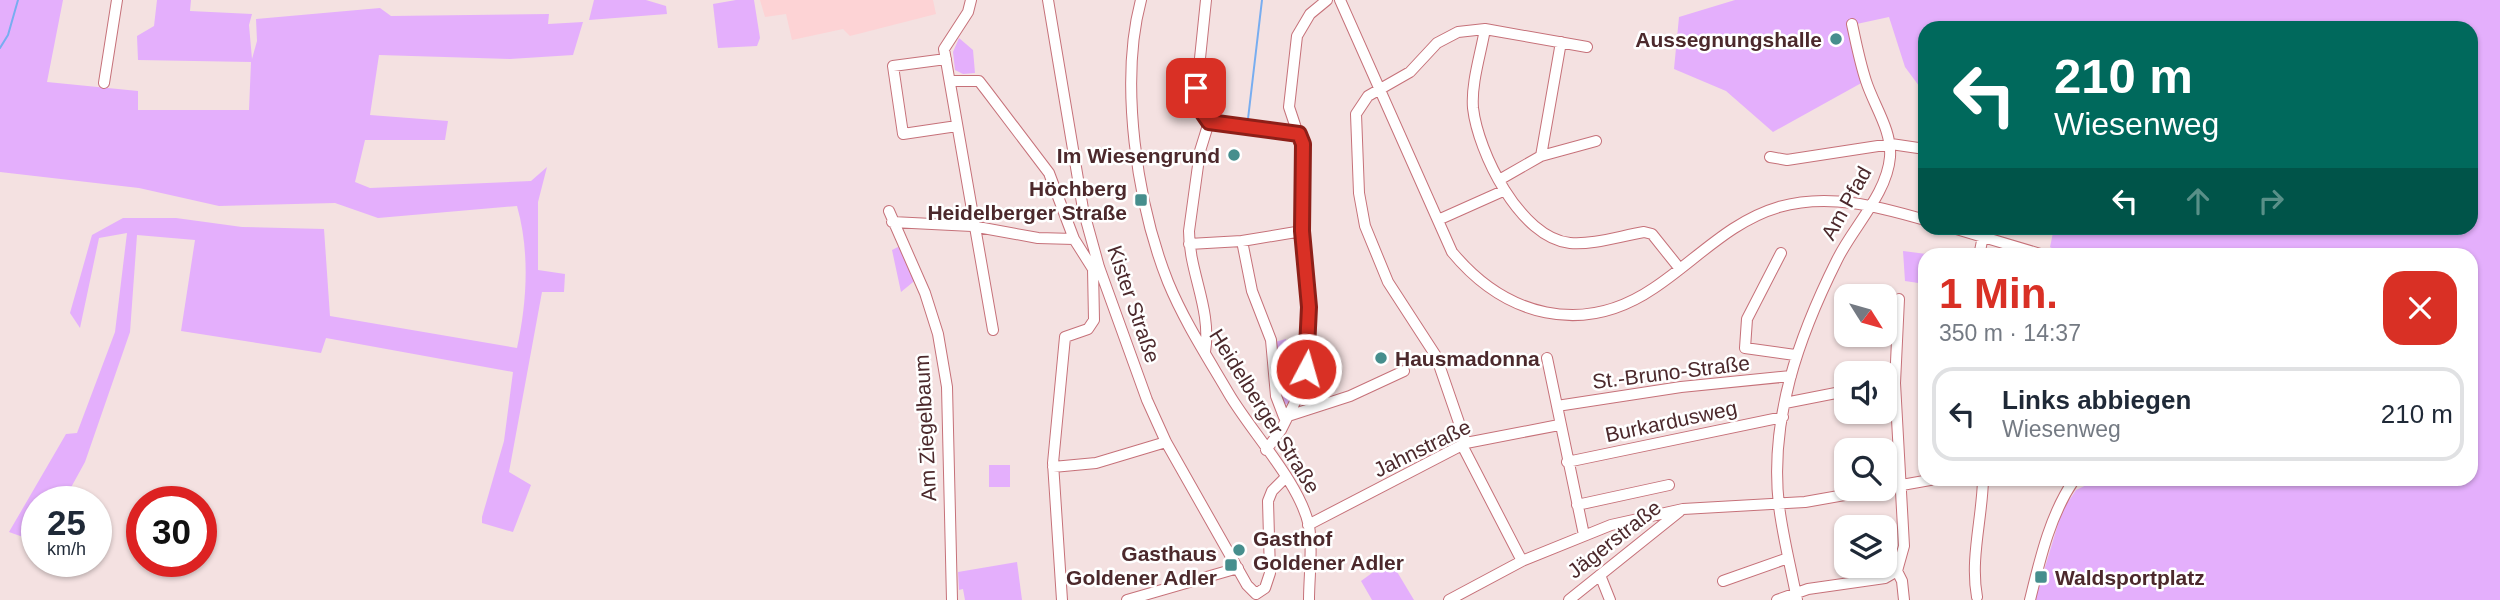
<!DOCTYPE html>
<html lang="de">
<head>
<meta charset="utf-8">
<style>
	:root { --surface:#fff; --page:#f2f2f3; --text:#1f2937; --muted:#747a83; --line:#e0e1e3; --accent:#d93025 }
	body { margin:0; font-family:Arial,sans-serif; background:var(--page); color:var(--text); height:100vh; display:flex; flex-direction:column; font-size:26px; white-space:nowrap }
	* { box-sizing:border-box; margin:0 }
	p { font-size:23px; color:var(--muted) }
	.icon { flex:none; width:38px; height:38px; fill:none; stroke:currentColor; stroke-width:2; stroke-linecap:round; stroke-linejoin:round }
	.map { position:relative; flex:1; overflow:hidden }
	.panel { position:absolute; left:1918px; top:248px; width:560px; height:238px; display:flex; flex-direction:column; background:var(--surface); border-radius:21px; box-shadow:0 2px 5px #0004 }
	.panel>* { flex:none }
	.top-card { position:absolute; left:1918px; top:21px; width:560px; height:214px; border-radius:21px; box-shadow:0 2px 5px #0004; background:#00695c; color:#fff; overflow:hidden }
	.needle { width:46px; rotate:127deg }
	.buttons { position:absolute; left:1834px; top:284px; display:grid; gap:14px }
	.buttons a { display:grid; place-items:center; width:63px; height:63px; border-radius:14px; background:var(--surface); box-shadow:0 2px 5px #0004; font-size:35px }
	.speed { position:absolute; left:21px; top:486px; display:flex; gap:14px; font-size:35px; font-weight:700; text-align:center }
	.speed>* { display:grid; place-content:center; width:91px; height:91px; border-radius:50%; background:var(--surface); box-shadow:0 2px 5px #0004; line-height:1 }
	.speed small { font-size:18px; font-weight:400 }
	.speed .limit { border:10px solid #d22; background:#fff; color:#111 }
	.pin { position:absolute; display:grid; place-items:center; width:60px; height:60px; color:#fff; margin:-30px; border-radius:14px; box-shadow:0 4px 10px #0006 }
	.me { position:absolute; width:77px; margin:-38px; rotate:6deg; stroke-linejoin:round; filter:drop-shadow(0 0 5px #0008) }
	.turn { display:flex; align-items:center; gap:24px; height:147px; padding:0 21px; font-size:32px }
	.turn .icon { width:91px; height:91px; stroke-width:2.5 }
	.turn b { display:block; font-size:49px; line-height:60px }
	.lanes { display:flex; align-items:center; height:66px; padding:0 21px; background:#0003; justify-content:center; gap:35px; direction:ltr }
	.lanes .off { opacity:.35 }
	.round { display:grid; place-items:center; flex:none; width:74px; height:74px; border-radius:21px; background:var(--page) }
	.head { display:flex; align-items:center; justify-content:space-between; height:119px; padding:0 21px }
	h1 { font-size:42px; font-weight:800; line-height:52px; color:var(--accent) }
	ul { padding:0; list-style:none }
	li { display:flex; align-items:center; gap:21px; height:94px; margin:0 14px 10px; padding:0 7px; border:4px solid var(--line); border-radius:21px }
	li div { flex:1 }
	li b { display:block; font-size:26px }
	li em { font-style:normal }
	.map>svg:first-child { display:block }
</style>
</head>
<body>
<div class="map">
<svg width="2500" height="600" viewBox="0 0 2500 600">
	<rect width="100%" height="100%" fill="#f4e1e1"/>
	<path fill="#fdd3d5" d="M760,0H933L936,14L850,36L843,29L792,40L786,14L765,17Z"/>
	<path fill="#e4affc" d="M0,0H63L47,82L138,91V110H249L251,62L138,60L137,36L154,26L157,0H191L190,11L252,14L249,25L252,59L257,41L256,19L380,8L391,16L549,14L548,24L583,22L573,55L510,59L379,55L370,115L448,121L445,140H365L355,182L370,188L531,181L547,167L538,202V270L565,274L564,292H542L509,472L531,485L513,532L482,523V517L504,441L513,372L326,338L321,353L181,331L195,240L137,235L130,332L85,462L63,502H37V542L9,532L66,434L77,433L115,332L127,233L99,238L80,328L70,313L92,235L123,218H176L242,227L324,229L330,316L517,348C527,302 530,252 517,206L378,218L335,203L219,206L139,188L0,172Z
		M594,0H646L666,6L667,14L589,20Z
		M736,0H754L760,38L757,46L718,48L713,4Z
		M1735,0H2500V600H2035L2062,511L2076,490L2097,480H2471V256H2065L2050,247L2054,228H2471V28H1925V94L1905,67L1889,17L1852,25L1865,81L1773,132L1726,91L1674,69L1679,17Z
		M959,38L973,50L975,73L963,74L955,70L953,52Z
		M902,245L918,278L901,292L892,250Z
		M1903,251L1934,255L1925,256V284L1905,281Z
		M1286,339L1290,353L1305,348C1302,366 1300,397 1284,406L1281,404L1275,342Z
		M989,465H1010V487H989Z
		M1390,560L1414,600H1372L1361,581Z
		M1017,562L1022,600H965L963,589L959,590L958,572Z"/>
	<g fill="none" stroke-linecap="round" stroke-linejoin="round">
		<path stroke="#78adf0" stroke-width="2" d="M0,48L8,35L18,0
			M1248,119L1262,0"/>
		<defs>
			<path id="minor" d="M971,0L968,12L944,49L993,330
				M1048,0L1083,209L1099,267L1147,400L1166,442L1247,585L1256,594
				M1141,0C1119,82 1137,204 1168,282C1184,321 1208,358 1229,394C1252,433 1300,483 1309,526C1313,549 1309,576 1309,600
				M1206,0L1196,97L1209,122
				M1340,0L1452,252C1505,316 1582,337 1654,288C1695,261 1730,221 1779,207C1828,193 1877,206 1925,220
				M1485,29C1481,53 1471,83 1473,108C1478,152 1520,238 1570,243C1593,245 1620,236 1644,232L1652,234L1680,269
				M946,59L893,66L903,134L957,126
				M950,81H979L986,90L1049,173L1074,239L1093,269L1096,268
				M104,83L117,0
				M1209,122L1299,134
				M1541,156L1561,42
				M1770,157L1787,160L1891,144L1925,149
				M1499,180L1541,156L1596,141
				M889,211L925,293L938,334L947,387L952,600
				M1438,220L1503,191
				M892,222L972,226L1038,238L1074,239
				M1953,228L2047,256
				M1242,241L1252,291L1271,340L1276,396L1284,417
				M1189,244L1242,241L1302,231
				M1781,253L1747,319L1745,348L1795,355
				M1979,256L1983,236
				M1205,352C1212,309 1189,273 1189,231L1200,151L1209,122
				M1547,358L1584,535
				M1885,385L1895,383
				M1785,403L1846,391
				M1557,406L1681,387L1791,376
				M1285,417L1350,396L1404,371
				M1466,443L1436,356L1388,282L1365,226L1359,193L1356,114L1368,96L1410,72L1437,43L1458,32L1485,29L1587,47
				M1462,445L1522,561
				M1266,450L1281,430L1298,396L1309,345L1302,231L1304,152L1289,107L1297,36L1310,14L1327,0
				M1567,462L1783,417
				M1053,467L1096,463L1166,442
				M1885,488L1930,480
				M1577,505L1669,485
				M1308,525L1466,443L1559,425
				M1897,571L1902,581L1904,600
				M1600,575L1610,600
				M1723,581L1788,558
				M1256,594L1265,588L1270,573L1268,501L1272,491L1286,477
				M1977,597C1970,559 1982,519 1983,480
				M1062,600L1053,463L1065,337L1088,329L1094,320L1093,269
				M1127,600L1238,568
				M1449,600L1522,561L1611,525L1683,509L1805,502L1884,488
				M1569,600L1680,511
				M1777,600L1808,589L1885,578L1897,571L1904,546L1895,383L1899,299
				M1797,600C1791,568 1783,538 1779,506C1769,419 1799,336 1837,260C1853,227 1887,194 1890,157C1892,130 1874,106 1866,81C1860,63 1856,43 1852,24
				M2030,600C2040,559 2050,515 2074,480"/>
		</defs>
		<use href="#minor" stroke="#c67179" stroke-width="12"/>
		<use href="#minor" stroke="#fff" stroke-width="10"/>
	</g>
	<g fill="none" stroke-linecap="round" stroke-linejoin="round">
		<defs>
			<path id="route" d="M1196,88L1198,106L1209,122L1299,134L1303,144L1302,231L1309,307L1306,369"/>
		</defs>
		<use href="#route" stroke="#8d1f18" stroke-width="18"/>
		<use href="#route" stroke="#d93025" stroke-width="12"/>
	</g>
	<g fill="#468e8d" stroke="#fff" stroke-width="2.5">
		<circle cx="1836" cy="39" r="7"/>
		<circle cx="1234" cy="155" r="7"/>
		<rect x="1134" y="193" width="14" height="14" rx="3.5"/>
		<circle cx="1381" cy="358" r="7"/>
		<circle cx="1239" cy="550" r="7"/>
		<rect x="1224" y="558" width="14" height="14" rx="3.5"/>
		<rect x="2034" y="570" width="14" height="14" rx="3.5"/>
	</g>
	<g text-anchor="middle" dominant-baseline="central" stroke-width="5" stroke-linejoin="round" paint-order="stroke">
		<g font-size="21" font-weight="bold" fill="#4c292c" stroke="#fff" text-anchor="end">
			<text x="1822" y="39">Aussegnungshalle</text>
			<text x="1220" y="155">Im Wiesengrund</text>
			<text x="1127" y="188">Höchberg<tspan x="1127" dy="24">Heidelberger Straße</tspan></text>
			<text x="1395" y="358" text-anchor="start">Hausmadonna</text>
			<text x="1253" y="538" text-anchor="start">Gasthof<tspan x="1253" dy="24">Goldener Adler</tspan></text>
			<text x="1217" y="553">Gasthaus<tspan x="1217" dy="24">Goldener Adler</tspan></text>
			<text x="2055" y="577" text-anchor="start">Waldsportplatz</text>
		</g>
		<g font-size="21" fill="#4c292c" stroke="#fff">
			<text transform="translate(1846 203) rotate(-61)">Am Pfad</text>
			<text transform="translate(1134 304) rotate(71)">Kister Straße</text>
			<text transform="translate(1671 372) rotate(-7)">St.-Bruno-Straße</text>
			<text transform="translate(1265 411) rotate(58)">Heidelberger Straße</text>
			<text transform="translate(1671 421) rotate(-12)">Burkardusweg</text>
			<text transform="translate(925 428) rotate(-93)">Am Ziegelbaum</text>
			<text transform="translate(1422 448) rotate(-26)">Jahnstraße</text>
			<text transform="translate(1614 539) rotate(-38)">Jägerstraße</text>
		</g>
	</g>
</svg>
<div class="buttons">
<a><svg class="needle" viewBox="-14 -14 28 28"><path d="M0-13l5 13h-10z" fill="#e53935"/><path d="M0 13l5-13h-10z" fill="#747a83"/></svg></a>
<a><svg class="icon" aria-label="sound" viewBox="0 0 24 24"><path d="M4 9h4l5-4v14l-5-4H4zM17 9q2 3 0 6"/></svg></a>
<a><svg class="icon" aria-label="search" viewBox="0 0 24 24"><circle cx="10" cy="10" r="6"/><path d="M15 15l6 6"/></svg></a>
<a><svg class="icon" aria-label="layers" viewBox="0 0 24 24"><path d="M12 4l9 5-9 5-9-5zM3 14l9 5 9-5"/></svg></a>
</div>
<div class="speed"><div>25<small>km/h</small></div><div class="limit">30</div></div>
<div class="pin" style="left:1196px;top:88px;background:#d93025"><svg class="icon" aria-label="arrive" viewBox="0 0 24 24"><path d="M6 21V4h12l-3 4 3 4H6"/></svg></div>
<svg class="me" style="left:1306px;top:369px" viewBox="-20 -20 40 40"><circle r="17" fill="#d93025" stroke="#fff" stroke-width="3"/><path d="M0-11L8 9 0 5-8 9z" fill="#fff"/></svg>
<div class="top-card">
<div class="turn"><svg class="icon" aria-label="left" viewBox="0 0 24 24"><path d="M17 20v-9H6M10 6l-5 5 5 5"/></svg><div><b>210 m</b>Wiesenweg</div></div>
<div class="lanes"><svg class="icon" aria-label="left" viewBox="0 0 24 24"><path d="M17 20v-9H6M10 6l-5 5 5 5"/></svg><svg class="icon off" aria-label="ahead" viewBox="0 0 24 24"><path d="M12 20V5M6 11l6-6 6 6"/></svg><svg class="icon off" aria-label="right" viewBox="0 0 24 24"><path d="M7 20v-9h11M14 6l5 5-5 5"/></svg></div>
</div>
<section class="panel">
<div class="head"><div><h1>1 Min.</h1><p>350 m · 14:37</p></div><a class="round" style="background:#d93025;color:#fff"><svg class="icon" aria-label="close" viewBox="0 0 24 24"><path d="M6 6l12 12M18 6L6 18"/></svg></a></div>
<ul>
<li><svg class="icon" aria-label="left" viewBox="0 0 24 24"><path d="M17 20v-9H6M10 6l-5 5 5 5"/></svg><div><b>Links abbiegen</b><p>Wiesenweg</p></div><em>210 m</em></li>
</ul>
</section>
</div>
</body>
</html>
